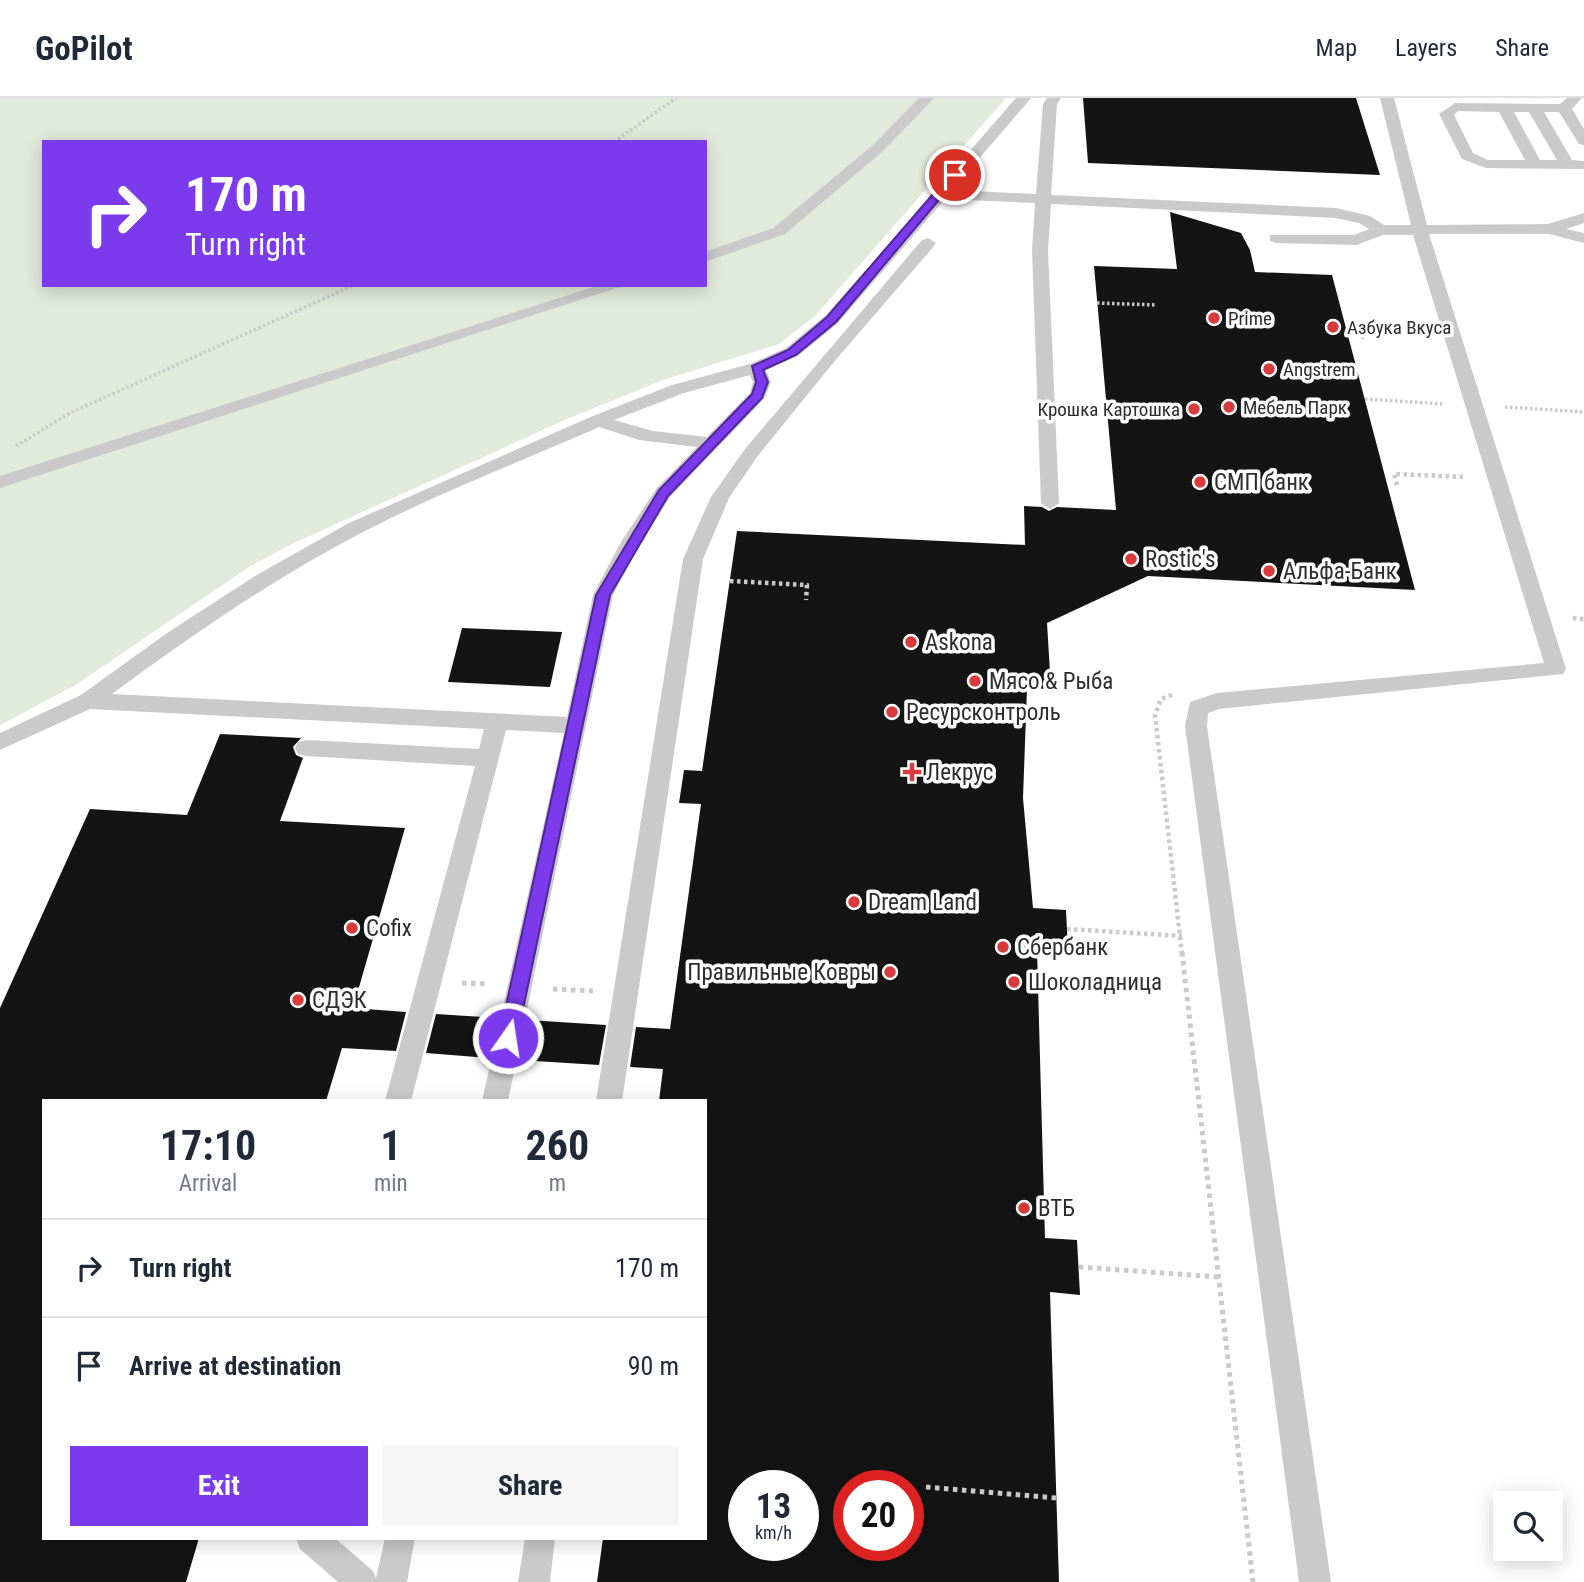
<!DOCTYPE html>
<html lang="en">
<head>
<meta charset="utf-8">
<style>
	:root { --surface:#fff; --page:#f6f6f7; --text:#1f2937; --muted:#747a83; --line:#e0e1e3; --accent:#7c3aed }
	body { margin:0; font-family:"Roboto Condensed",sans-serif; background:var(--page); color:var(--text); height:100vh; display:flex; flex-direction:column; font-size:26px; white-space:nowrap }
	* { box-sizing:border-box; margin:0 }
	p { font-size:23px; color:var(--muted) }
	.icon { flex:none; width:38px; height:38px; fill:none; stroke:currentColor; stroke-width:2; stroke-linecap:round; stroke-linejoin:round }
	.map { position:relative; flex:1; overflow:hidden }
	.details { position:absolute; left:42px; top:1001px; width:665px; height:441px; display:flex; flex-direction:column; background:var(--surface); border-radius:0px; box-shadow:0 4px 18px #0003 }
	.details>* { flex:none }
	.banner { position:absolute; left:42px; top:42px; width:665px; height:147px; border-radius:0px; box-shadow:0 4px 18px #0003; background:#7c3aed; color:#fff; overflow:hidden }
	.controls { position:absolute; left:1493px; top:1393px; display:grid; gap:14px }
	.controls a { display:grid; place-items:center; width:70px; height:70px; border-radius:0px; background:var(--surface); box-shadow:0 4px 18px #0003; font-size:35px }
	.speed { position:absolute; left:728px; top:1372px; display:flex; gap:14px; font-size:35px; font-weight:700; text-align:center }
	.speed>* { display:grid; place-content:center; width:91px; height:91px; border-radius:50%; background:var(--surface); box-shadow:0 4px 18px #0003; line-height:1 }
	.speed small { font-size:18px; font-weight:400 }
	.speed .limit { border:10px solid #d22; background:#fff; color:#111 }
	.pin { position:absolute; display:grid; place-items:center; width:60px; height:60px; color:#fff; margin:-30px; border:4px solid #fff; border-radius:50%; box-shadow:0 2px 7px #0007 }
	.me { position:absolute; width:77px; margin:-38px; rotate:13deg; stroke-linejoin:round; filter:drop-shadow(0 0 5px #0008) }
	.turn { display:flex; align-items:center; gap:24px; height:147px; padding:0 28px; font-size:32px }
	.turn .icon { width:91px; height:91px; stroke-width:2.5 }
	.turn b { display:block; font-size:49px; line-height:60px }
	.eta { display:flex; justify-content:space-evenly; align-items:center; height:119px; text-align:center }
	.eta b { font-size:42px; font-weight:700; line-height:49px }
	.action { display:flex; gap:14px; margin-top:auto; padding:14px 28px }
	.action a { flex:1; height:80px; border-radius:0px; background:var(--accent); color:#fff; font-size:28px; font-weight:700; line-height:80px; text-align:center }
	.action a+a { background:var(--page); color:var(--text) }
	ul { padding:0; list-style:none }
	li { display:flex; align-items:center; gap:21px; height:98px; padding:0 28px; border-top:2px solid var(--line) }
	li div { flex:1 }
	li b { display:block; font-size:26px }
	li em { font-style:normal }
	header { display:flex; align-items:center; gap:42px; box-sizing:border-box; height:98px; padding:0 35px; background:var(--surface); border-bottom:2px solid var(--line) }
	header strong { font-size:33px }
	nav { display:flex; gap:38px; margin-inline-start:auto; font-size:24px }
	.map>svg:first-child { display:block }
</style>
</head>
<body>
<header>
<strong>GoPilot</strong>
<nav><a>Map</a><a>Layers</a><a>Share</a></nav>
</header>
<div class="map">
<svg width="1584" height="1484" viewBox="0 0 1584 1484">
	<rect width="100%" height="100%" fill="#fff"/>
	<path fill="#e2eadb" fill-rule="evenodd" d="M0,0H1006L815,218L779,246L663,282L567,321L294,445L249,469L74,588L0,627ZM44,44H705V187H44Z"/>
	<path fill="#141414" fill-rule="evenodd" d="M1083,0H1356L1380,77L1088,65Z
		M1170,114L1241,135L1250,152L1255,174L1332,177L1415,492L1148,478L1047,525L1051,591L1027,590L1023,700L1033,810L1066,812L1068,853L1037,852L1045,1140L1077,1142L1080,1197L1050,1194L1059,1484H597L603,1440H705V1003H659L663,971L630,969L636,929L670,931L701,706L679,705L684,672L702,673L737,433L1025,447L1024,408L1042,409L1049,413L1057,409L1116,412L1094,168L1177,171ZM744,1388H803V1447H744ZM849,1388H908V1447H849Z
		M462,530L562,534L550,589L448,584Z
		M220,636L301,640L293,649L296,657L303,660L280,723L405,730L353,910L406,914L396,953L342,950L326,1003H44V1440H199L186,1484H0V910L90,711L187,717Z
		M436,916L498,920L489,960L426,955Z
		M528,922L606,927L599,967L519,962Z"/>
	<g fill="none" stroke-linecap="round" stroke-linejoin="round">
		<path stroke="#cacaca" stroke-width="3.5" stroke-dasharray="2.5 2.5" stroke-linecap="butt" d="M614,44L676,0
			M1097,205L1157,207
			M1363,241L1361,232L1422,234
			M1365,301L1443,306
			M1505,309L1584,314
			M16,348L70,315L354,187"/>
		<path stroke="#cacaca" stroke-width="4.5" stroke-dasharray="3.5 3.5" stroke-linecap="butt" d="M1397,387L1394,376L1465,379
			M730,483L807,487L806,502
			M1573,520L1584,521
			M1172,597L1161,601L1155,617L1182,856
			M1067,831L1182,838"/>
		<path stroke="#cacaca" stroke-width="5" stroke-dasharray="4.5 4.5" stroke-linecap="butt" d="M1182,854L1253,1484
			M462,885L488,886
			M553,891L593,893
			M1079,1169L1218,1179
			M926,1389L1056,1400"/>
		<path fill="#cacaca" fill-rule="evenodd" d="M919,0H934L883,53L785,136L705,164V154L773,130L873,47Z
			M1016,0H1031L952,92L1036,96L1043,6L1047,0H1061L1057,6L1051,97L1336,110L1370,118L1384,127H1411L1380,0H1394L1427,127L1548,126L1584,115V125L1566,131L1584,135V145L1549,136H1429L1566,571L1563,576L1219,611L1208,615L1207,628L1331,1484H1299L1185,628L1190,604L1217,595L1544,565L1413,137H1383L1356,147L1276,145L1270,143V137H1354L1369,131L1359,125L1336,120L1051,106L1048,152L1059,405L1050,411L1041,405L1032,152L1035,105L945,101L838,225L798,258L766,272L771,284L764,301L670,399L640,445L613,497L508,1003H482L564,635L506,632L411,1003H385L475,668L306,658L298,656L295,650L298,644L306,642L479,651L484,631L90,611L0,652V635L81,597L167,535L255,478L349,425L593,318L672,287L750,266L786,250L826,217L931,98L932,93L936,92ZM750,277L753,284L750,295L707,339L653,333L614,322L684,295ZM599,329L639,342L697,349L656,391L621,444L593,497L567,619L112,596C192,537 273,481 361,435C438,395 520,364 599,329Z
			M1567,0H1582L1572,11L1584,31V47L1579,46L1559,14H1544L1572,62L1584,63V71L1486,70L1462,61L1439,16L1455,5L1560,6ZM1458,13L1499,14L1525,62H1488L1473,55L1454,17ZM1514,14H1529L1557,62H1540Z
			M928,140L936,145L934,148L833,265L757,359L729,400L703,461L622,1003H596L683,461L711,399L745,351L922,142Z
			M600,187H626L0,390V378Z
			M296,1440H335L373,1473L376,1480L385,1440H415L407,1484H338L300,1451Z
			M525,1440H555L550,1484H518Z"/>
	</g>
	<path fill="#7c3aed" stroke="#51269a" stroke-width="2" d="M951,75L960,77L836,224L796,257L763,272L768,284L762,300L668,398L610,497L517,940L514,945H502L499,940L596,497L659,392L752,296L756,284L752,268L788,252L827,219Z"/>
	<g fill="#d93a3b" stroke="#fff" stroke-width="2.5">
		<circle cx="1214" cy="220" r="7"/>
		<circle cx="1333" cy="229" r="7"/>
		<circle cx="1269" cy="271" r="7"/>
		<circle cx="1229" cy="309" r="7"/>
		<circle cx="1194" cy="311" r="7"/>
		<circle cx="1200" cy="384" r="7"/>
		<circle cx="1131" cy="461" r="7"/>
		<circle cx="1269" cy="473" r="7"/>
		<circle cx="911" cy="544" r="7"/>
		<circle cx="975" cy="583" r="7"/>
		<circle cx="892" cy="614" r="7"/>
		<path d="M908.5 663.5h7v7h7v7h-7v7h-7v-7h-7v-7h7z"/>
		<circle cx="854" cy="804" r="7"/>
		<circle cx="352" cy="830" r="7"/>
		<circle cx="1003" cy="849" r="7"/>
		<circle cx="890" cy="874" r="7"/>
		<circle cx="1014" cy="884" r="7"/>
		<circle cx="298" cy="902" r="7"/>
		<circle cx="1024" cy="1110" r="7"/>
	</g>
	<g text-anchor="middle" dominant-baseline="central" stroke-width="7" stroke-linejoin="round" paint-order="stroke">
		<g font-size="19" fill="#2d2d2d" stroke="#fff" text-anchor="start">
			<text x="1228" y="220">Prime</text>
			<text x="1347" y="229">Азбука Вкуса</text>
			<text x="1283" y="271">Angstrem</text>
			<text x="1243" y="309">Мебель Парк</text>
			<text x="1180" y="311" text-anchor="end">Крошка Картошка</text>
		</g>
		<g font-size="23" fill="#2d2d2d" stroke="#fff" text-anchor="start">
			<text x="1214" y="384">СМП банк</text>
			<text x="1145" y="461">Rostic's</text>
			<text x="1283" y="473">Альфа-Банк</text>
			<text x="925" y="544">Askona</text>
			<text x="989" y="583">Мясо &amp; Рыба</text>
			<text x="906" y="614">Ресурсконтроль</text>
			<text x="926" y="674">Лекрус</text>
			<text x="868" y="804">Dream Land</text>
			<text x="366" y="830">Cofix</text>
			<text x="1017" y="849">Сбербанк</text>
			<text x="876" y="874" text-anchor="end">Правильные Ковры</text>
			<text x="1028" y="884">Шоколадница</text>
			<text x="312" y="902">СДЭК</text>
			<text x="1038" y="1110">ВТБ</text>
		</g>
	</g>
</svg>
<div class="controls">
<a><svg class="icon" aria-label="search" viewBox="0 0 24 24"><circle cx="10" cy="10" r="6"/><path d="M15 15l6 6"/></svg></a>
</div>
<div class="speed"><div>13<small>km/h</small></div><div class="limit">20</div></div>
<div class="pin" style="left:955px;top:77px;background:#d93025"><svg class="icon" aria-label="arrive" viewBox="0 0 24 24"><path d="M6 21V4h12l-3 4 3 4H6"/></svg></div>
<svg class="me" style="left:508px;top:940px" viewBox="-20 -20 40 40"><circle r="17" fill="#7c3aed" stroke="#fff" stroke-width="3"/><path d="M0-11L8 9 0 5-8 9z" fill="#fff"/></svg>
<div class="banner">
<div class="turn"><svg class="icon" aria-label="right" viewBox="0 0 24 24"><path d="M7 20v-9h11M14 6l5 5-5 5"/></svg><div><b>170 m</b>Turn right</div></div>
</div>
<section class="details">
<div class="eta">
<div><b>17:10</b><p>Arrival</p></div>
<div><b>1</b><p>min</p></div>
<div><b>260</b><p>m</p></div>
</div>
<ul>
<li><svg class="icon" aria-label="right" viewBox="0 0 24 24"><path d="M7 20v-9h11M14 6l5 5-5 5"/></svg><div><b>Turn right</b></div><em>170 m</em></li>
<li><svg class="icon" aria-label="arrive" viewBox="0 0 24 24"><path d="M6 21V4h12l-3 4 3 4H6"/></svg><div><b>Arrive at destination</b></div><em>90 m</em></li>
</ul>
<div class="action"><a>Exit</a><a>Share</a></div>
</section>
</div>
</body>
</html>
